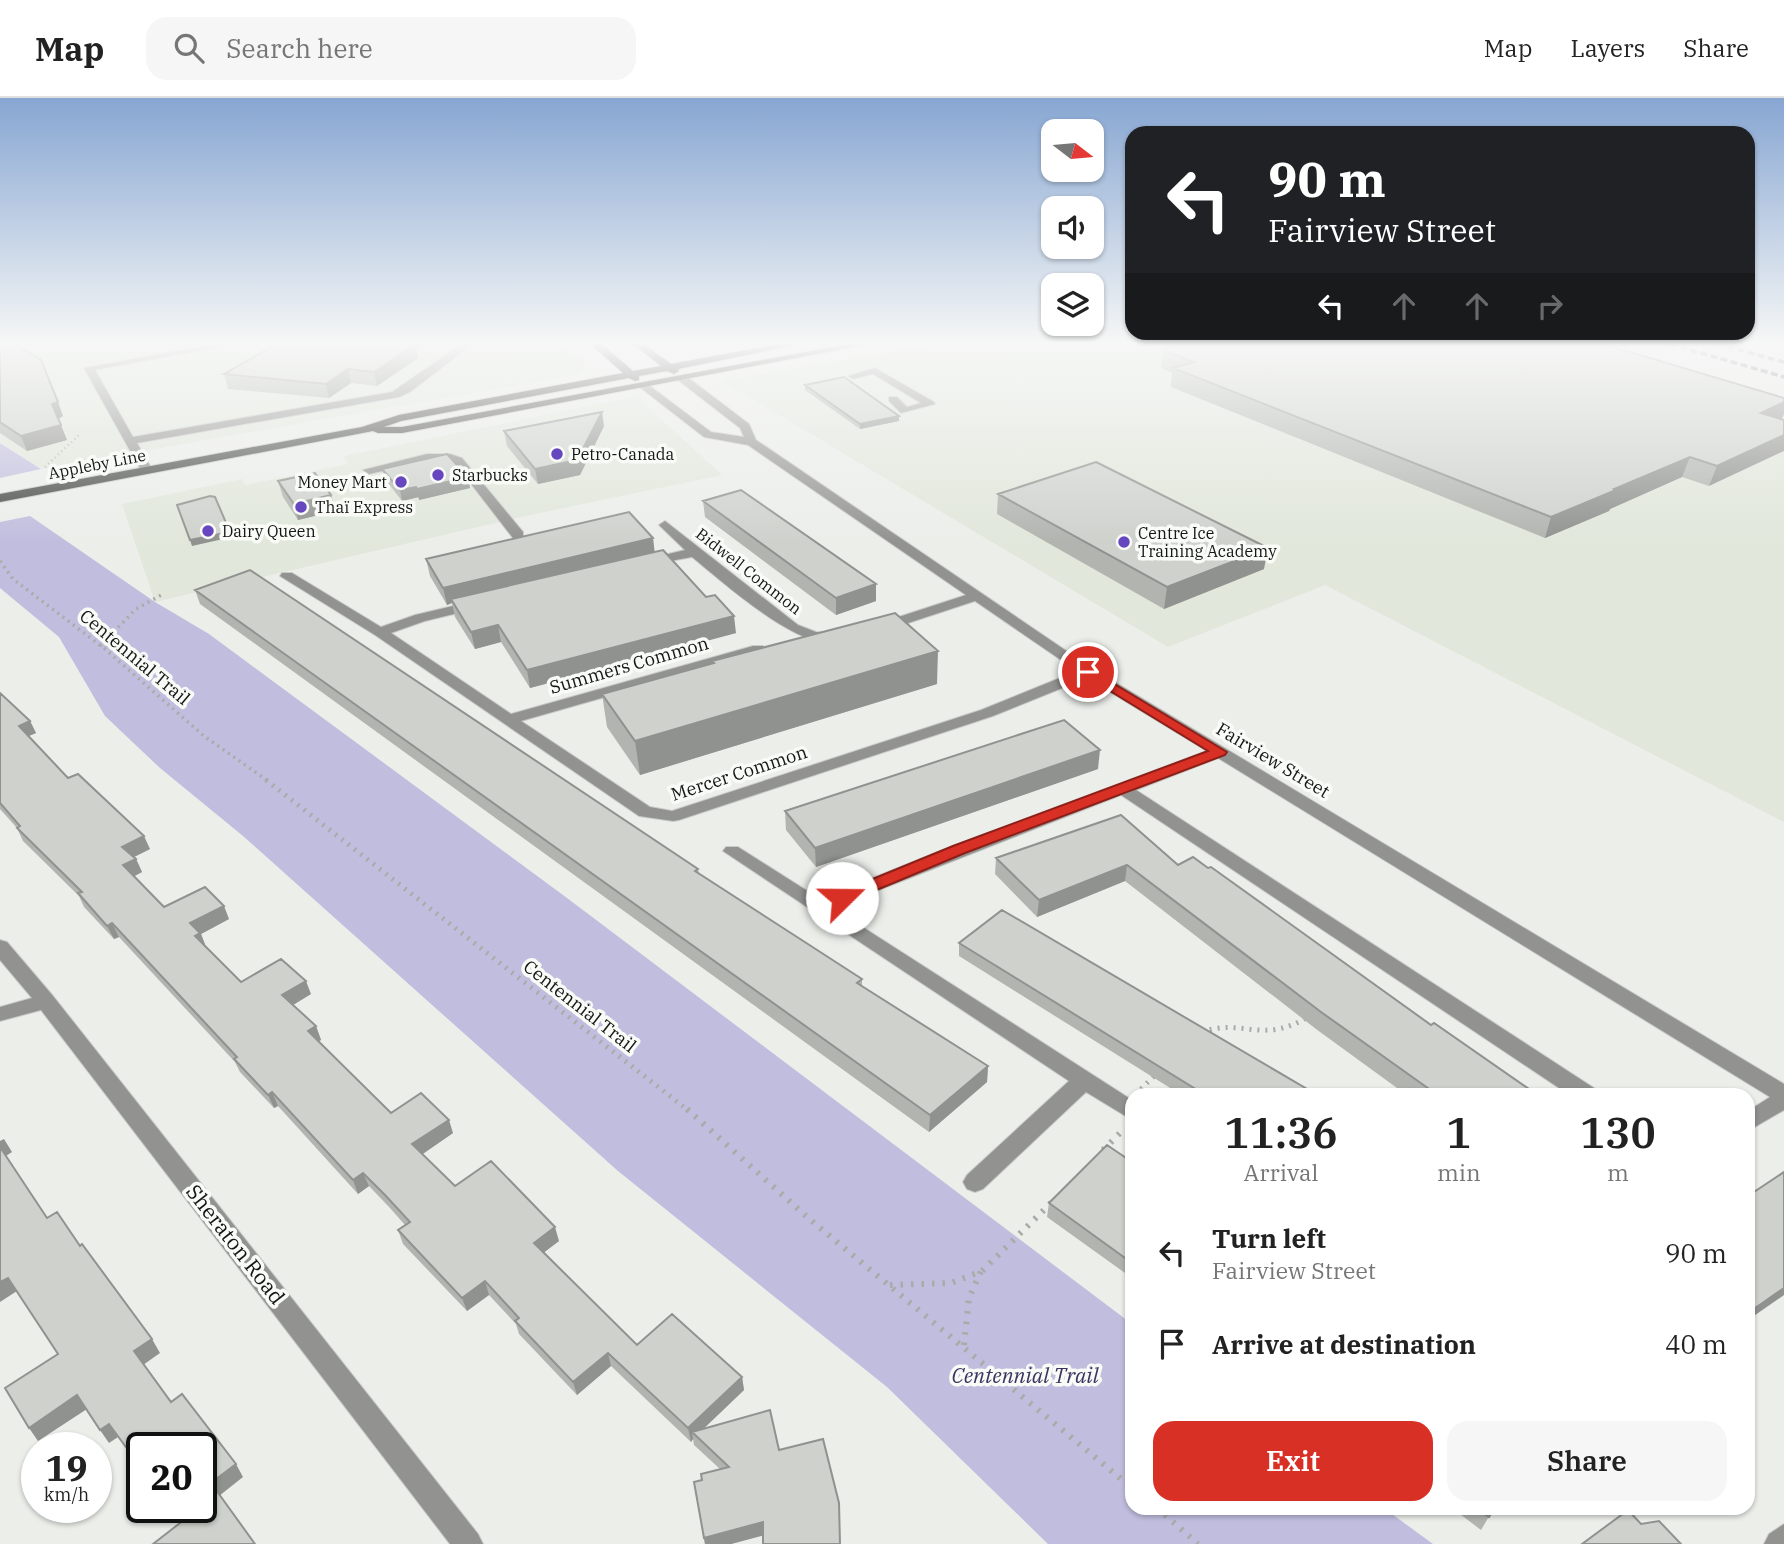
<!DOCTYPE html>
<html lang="en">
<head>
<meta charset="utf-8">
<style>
	:root { --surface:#fff; --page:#f6f6f6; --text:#222; --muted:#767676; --line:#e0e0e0; --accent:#d93025 }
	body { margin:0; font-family:"IBM Plex Serif",serif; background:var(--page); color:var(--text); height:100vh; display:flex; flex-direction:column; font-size:26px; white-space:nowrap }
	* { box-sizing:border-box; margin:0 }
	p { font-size:23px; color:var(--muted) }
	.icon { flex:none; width:38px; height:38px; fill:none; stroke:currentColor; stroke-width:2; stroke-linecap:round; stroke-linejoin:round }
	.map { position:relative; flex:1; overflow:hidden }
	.side { position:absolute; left:1125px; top:990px; width:630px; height:427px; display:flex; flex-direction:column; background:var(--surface); border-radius:21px; box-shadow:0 2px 5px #0004 }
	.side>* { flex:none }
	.hud { position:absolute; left:1125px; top:28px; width:630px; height:214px; border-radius:21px; box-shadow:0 2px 5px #0004; background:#202124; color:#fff; overflow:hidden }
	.needle { width:46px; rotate:106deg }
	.buttons { position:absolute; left:1041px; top:21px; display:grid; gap:14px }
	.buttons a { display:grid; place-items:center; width:63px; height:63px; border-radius:14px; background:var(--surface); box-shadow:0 2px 5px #0004; font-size:35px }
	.speed { position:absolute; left:21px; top:1334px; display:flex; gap:14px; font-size:35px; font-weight:700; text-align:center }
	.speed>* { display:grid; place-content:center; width:91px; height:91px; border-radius:50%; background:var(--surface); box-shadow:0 2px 5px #0004; line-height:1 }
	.speed small { font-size:18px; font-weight:400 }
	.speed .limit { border:4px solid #111; border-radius:10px; background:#fff; color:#111 }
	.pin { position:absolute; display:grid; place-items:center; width:60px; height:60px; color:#fff; margin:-30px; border:4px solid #fff; border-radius:50%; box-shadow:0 2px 7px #0007 }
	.me { position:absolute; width:77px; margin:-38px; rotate:68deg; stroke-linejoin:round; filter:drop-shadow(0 0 5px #0008) }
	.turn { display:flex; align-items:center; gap:24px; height:147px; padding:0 28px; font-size:32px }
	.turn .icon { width:91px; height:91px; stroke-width:2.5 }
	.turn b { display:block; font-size:49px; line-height:60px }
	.lanes { display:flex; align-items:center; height:66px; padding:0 28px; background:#0003; justify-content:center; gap:35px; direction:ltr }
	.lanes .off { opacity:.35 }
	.eta { display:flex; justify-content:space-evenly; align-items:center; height:119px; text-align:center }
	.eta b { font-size:42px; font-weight:600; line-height:49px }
	.primary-button { display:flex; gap:14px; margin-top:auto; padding:14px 28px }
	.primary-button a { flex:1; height:80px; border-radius:21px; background:var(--accent); color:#fff; font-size:28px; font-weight:600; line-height:80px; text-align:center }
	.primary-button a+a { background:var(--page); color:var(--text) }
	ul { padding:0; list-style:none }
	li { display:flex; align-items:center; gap:21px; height:91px; padding:0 28px }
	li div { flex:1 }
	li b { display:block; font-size:26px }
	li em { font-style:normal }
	header { display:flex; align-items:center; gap:42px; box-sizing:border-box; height:98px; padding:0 35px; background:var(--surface); border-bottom:2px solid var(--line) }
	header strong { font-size:33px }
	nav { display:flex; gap:38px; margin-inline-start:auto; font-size:24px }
	.search { width:490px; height:63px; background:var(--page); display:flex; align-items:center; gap:18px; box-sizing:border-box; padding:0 24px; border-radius:21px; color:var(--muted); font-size:26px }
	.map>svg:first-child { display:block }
</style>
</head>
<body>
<header>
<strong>Map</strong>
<div class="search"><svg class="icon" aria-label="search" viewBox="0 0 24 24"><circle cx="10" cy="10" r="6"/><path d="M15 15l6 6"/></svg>Search here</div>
<nav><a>Map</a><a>Layers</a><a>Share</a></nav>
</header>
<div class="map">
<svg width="1784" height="1446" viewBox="0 0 1784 1446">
	<rect width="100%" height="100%" fill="#eceeea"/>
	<path fill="#e1e7db" d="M0,243H557L584,264L586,272L575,277L41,371L0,344Z
		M947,243H1594L1784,302V724L1325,487L1168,549L722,283Z
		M636,298L722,377L516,420L155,504L122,406L242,381L245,387L348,366L344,358Z"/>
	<path fill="#c1bdde" d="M0,345L41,371L0,380Z
		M30,418L155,504L209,536L567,800L1132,1226V1410L1385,1411L1433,1446H1048L887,1289L618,1073L243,738L160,670L105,618L59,539L0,490V424Z"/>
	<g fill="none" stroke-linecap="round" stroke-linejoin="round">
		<defs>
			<path id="minor" d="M230,243H252L95,272L133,339L392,294L466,243H477L410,294L399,299L137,345L153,373L143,376L84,270Z
				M875,270L934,304L935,306L901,315L889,303V299H897L907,309L921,305L873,276L853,281L848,278Z
				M678,278H686L749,326L756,342L1093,571L1784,986V1012L1748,1033V1013L1770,999L1218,660L1136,692L1597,992L1600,998H1571L1121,697L833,810L1132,1002V1022L1086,994L983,1091L975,1094L967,1091L963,1084L967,1077L1069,983L723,753L726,749H738L820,801L953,748L1207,653L1087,580L993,618L679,722L673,723L639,718L375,537L280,478L282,475H292L381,529L415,517L474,503L479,504V510L425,523L391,535L511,616L753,548H763L765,551L763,554L521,623L650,709L672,713L981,612L1077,573L975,503L887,532H877L875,529L877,526L966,497L748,347L704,339L637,287L646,285L711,334L744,339L740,330L678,282Z
				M427,356H450L462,360L523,434V440H513L454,364L427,363L369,376L363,372Z
				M665,423L798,527L816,534L839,536L841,539C812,566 716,478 692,459L643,468V462L685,452L659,427Z
				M0,842L7,844L53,898L478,1436L483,1446H450L41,912L0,923V909L32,900L0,862Z
				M1784,1426V1446H1764L1769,1436Z"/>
			<path id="major" d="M587,243H598L633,273L661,268L629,243H640L671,266L795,243H815L678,271L679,273L674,276L667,273L639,278V282L635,283L629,280L401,323L384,329H402L865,243H885L402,335H378L373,333L0,404V396L362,329L399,317L623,275Z"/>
		</defs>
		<use href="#minor" stroke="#cacbc8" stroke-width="2"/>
		<use href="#major" stroke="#cacbc8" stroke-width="2"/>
		<path stroke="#a9aba8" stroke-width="2.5" stroke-dasharray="1 3.5" stroke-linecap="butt" d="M45,369L80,336"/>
		<path stroke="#a9aba8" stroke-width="3.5" stroke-dasharray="2 4.5" stroke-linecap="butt" d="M0,463L13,481L105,551L204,638L268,683
			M100,548L136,511L163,496"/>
		<path stroke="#a9aba8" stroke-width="5" stroke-dasharray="2 6" stroke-linecap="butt" d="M266,682L689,1013
			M1202,934C1242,920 1262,946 1306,920
			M1141,991L1157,975"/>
		<path stroke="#a9aba8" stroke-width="6" stroke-dasharray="2.5 8" stroke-linecap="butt" d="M687,1011L807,1119L1132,1390
			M1103,1052L1122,1033
			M890,1187L951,1185L982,1173L1053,1103
			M964,1247L969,1200L981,1173
			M1157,1410L1198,1446"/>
		<use href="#minor" fill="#929391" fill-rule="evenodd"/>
		<use href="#major" fill="#494b47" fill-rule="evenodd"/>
		<path stroke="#737472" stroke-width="3.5" stroke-dasharray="7 3.5" stroke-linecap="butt" d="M1660,243L1784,279
			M1707,243L1784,264"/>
	</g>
	<path fill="#b1b4af" d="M0,243H31L18,249L63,318L58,321L67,342L27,353L0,335Z
		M425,246L416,252L418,260L377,288L351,285L329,300L228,291L224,276Z
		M1163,252L1784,300V316L1782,320L1709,388L1682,379L1610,411L1609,413L1545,440L1171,289L1172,275L1161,270Z
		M805,287L899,318V323L860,331L805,292Z
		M604,328L580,377L538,386L507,348L504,333Z
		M382,371L468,379L470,390L419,402V399L402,403L385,381Z
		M278,383L331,397L335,413L298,422L283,399Z
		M998,396L1264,471L1164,511L997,416Z
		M703,403L876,503L836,517L705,419Z
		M653,440L654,454L736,535L530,590L501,544L475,551L455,519L452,505L447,507L430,478L426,461Z
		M195,492L698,771L699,775L862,881V888L988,968L987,984L929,1034L200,506Z
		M712,563L937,586L640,677L607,629L602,596L713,565Z
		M0,595L30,623L36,635L29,638L68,680L150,751L134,759L136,761L142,774L134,778L164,809L229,821L201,836L206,849L241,884L311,896L293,907L316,928L321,942L319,943L391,1015L453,1035L422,1056L455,1088L559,1143L544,1154L637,1247L742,1279L744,1292L704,1330L770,1312L763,1437L731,1446H705L694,1384L702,1382L720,1371L694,1347L693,1341L691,1344L611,1268L577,1297L519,1236L516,1226L489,1197L467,1213L403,1146L398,1132L405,1127L390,1110L369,1088L358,1096L278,1008L274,1010L240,974L235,964L119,839L114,841L84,809L79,798L23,743L17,730L0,711Z
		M1098,671L816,769L786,732L785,713Z
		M996,760L1178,767L1431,927L1539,998H1408L1316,931L1125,783L1037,819L995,776Z
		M959,845L1319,998H1183L959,858Z
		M1132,1064V1180L1047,1119L1049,1105Z
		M1452,1410H1494L1481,1432Z"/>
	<path fill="#90928f" d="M4,243H31L8,253Z
		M407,243H424L425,246L416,252L418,260L377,288L374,274Z
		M348,271L351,285L329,300L326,286Z
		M58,304L63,318L58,321L52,306Z
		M1784,304V316L1782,320L1753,334L1761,315Z
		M602,314L604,328L580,377L538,386L535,371Z
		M899,318V323L860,331V326Z
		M61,327L67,342L27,353L21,338Z
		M1784,337V353L1709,388L1717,368Z
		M1690,359L1682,379L1610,411L1609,413L1545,440L1551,419Z
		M468,379L470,390L419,402L417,391Z
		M416,389L419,399L402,403L400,392Z
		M331,397L335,413L298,422L294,406Z
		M230,434L232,439L192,448L190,442Z
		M653,440L655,457L451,501L452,505L447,507L443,490Z
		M1268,450L1264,471L1164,511L1167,489Z
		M876,486V503L836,517V500Z
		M734,518L736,535L530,590L527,572Z
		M498,527L501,544L475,551L471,534Z
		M938,553L937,586L640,677L635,643Z
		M30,623L36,635L24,640L19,628Z
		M1100,652L1098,671L816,769L815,750Z
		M144,738L150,751L128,762L122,749Z
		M136,761L142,774L129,781L123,767Z
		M1127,767L1125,783L1037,819L1039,802Z
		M224,808L229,821L201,836L206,849L200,852L190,825Z
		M112,825L119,839L114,841L107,828Z
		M306,883L311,896L288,910L282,897Z
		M316,928L321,942L313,946L308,933Z
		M988,968L987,984L929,1034L930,1017Z
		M272,994L278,1008L274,1010L268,997Z
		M449,1022L453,1035L417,1060L412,1046Z
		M4,1041L12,1054L6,1058L0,1049V1043Z
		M363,1075L369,1088L358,1096L353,1082Z
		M555,1129L559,1143L538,1159L534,1145Z
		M8,1180L17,1193L0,1204V1184Z
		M485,1183L489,1197L467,1213L462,1200Z
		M1784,1190V1197L1748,1222V1215Z
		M152,1241L160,1255L143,1267L134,1253Z
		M608,1255L611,1268L577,1297L573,1284Z
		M742,1279L744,1292L696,1338L692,1334L693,1341L691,1344L688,1330Z
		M77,1297L87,1311L38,1343L29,1330Z
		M109,1326L118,1339L109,1345L100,1332Z
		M236,1366L243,1379L219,1398L211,1385Z
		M763,1424L765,1437L731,1446H705L704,1440Z"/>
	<path fill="#ced1cc" stroke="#90928f" stroke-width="2" d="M0,243H8L41,262L58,304L52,306L61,327L21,338L0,324Z
		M282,243H407L403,245L415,246L374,274L348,271L326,286L224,276Z
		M1195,243H1593L1784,300V304L1761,315L1784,322V337L1717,368L1690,359L1614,391L1616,392L1551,419L1173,270L1194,264L1163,252Z
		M844,279L899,318L860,326L805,287Z
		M602,314L577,362L535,371L504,333Z
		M447,356L468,379L417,391L416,389L400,392L382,371Z
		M1096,364L1268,450L1167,489L998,396Z
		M315,375L331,397L294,406L278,383Z
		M741,392L876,486L836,500L703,403Z
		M210,398L215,399L230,434L190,442L177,407Z
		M629,414L653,440L443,490L426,461Z
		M663,452L706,499L715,497L734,518L527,572L498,527L471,534L451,501Z
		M250,472L698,771L695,773L862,881L857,885L988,968L930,1017L195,492Z
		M895,515L938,553L635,643L602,596L714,565L712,563Z
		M0,595L30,623L19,628L68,680L78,676L144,738L122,749L136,761L123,767L164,809L205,789L224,808L190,825L200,835L195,838L241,884L281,861L306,883L282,897L316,928L308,933L391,1015L421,995L449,1022L412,1046L455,1088L491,1063L555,1129L534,1145L637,1247L672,1216L742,1279L688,1330L608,1255L573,1284L515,1223L519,1220L485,1183L462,1200L398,1132L410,1124L385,1097L363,1075L353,1082L272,994L268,997L234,961L237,959L112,825L107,828L78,795L82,794L17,730L20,728L0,705Z
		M1064,622L1100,652L815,750L785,713Z
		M1121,717L1178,767L1193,759L1208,770L1211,769L1431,927L1434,925L1539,998H1439L1321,914L1127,767L1039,802L996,760Z
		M1002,812L1319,998H1207L959,845Z
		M1107,1047L1132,1064V1165L1049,1105Z
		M0,1049L47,1120L57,1114L80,1148L82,1146L152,1241L134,1253L171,1304L182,1296L236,1366L211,1385L255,1446H153L180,1425L168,1409H201V1349H142V1371L109,1326L100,1332L77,1297L29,1330L5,1290L58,1256L8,1180L0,1184Z
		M1784,1074V1190L1748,1215V1098Z
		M770,1312L779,1352L823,1341L839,1405L840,1446H763V1424L704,1440L694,1384L702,1382L701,1376L729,1369L692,1334Z
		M1476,1410H1494L1489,1419Z
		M1628,1412L1641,1426L1659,1423L1681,1446H1582Z"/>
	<linearGradient id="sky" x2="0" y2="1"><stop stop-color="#87a6d2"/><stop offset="0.55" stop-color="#f6f7f6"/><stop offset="1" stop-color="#f6f7f6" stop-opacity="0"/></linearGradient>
	<rect width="1784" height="445" fill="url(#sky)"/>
	<path fill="#d93025" stroke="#8d1f18" stroke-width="2" d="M1088,570L1227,654L1225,657L965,755L848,804H836L833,800L836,796L953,748L1208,653L1084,577V571Z"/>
	<g fill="#6747c0" stroke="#f9fbf7" stroke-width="2.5">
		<circle cx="557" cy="356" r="7"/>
		<circle cx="438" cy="377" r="7"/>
		<circle cx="401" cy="384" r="7"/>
		<circle cx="301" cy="409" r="7"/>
		<circle cx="208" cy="433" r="7"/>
		<circle cx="1124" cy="444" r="7"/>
	</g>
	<g text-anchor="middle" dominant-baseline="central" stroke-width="7" stroke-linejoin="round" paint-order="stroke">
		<g font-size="16" fill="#151615" stroke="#f9fbf7" text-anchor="start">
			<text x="571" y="356">Petro-Canada</text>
			<text x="452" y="377">Starbucks</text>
			<text x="387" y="384" text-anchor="end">Money Mart</text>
			<text x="315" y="409">Thaï Express</text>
			<text x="222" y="433">Dairy Queen</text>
			<text x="1138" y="435">Centre Ice<tspan x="1138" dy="18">Training Academy</tspan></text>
		</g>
		<g font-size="16" fill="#151615" stroke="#f9fbf7">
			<text transform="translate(97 366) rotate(-11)">Appleby Line</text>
			<text transform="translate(749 473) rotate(38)">Bidwell Common</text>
		</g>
		<g font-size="18" fill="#151615" stroke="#f9fbf7">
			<text transform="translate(135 559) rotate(40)">Centennial Trail</text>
			<text transform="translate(629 567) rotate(-16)">Summers Common</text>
			<text transform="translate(1273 662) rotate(31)">Fairview Street</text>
			<text transform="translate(739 675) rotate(-18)">Mercer Common</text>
			<text transform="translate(580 908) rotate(38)">Centennial Trail</text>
		</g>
		<g font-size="21" fill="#151615" stroke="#f9fbf7">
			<text transform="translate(236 1146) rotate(52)">Sheraton Road</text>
		</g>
		<g font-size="21" font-style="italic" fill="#3c3361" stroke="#f9fbf7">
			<text x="1025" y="1277">Centennial Trail</text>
		</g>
	</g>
</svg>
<div class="buttons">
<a><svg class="needle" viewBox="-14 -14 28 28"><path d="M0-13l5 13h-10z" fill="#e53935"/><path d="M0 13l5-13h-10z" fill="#767676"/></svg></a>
<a><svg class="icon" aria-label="sound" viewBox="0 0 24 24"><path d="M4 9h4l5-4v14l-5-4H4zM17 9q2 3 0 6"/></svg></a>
<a><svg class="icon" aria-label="layers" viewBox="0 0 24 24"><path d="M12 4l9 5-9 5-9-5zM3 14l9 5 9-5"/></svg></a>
</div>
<div class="speed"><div>19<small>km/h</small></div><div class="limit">20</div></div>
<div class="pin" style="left:1088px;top:574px;background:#d93025"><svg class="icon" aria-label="arrive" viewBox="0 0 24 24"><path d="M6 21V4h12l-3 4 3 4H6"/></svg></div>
<svg class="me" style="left:842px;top:800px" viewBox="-20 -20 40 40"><circle r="19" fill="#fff"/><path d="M0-13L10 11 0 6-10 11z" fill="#d93025"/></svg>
<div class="hud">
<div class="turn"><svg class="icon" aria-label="left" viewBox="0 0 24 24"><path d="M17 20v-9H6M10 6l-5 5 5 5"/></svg><div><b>90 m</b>Fairview Street</div></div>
<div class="lanes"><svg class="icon" aria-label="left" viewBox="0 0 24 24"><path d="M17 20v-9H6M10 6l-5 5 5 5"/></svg><svg class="icon off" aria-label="ahead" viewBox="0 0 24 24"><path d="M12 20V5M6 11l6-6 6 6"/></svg><svg class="icon off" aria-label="ahead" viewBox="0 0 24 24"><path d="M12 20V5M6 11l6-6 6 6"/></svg><svg class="icon off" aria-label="right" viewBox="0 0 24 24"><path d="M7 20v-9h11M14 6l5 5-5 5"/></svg></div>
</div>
<section class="side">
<div class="eta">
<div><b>11:36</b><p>Arrival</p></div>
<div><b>1</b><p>min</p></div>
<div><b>130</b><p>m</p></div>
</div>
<ul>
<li><svg class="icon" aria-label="left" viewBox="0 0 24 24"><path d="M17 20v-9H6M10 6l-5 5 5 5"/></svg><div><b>Turn left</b><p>Fairview Street</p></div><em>90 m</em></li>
<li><svg class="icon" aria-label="arrive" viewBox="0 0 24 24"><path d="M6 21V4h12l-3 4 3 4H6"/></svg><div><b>Arrive at destination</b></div><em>40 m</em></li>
</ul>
<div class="primary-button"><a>Exit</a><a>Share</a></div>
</section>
</div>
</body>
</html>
